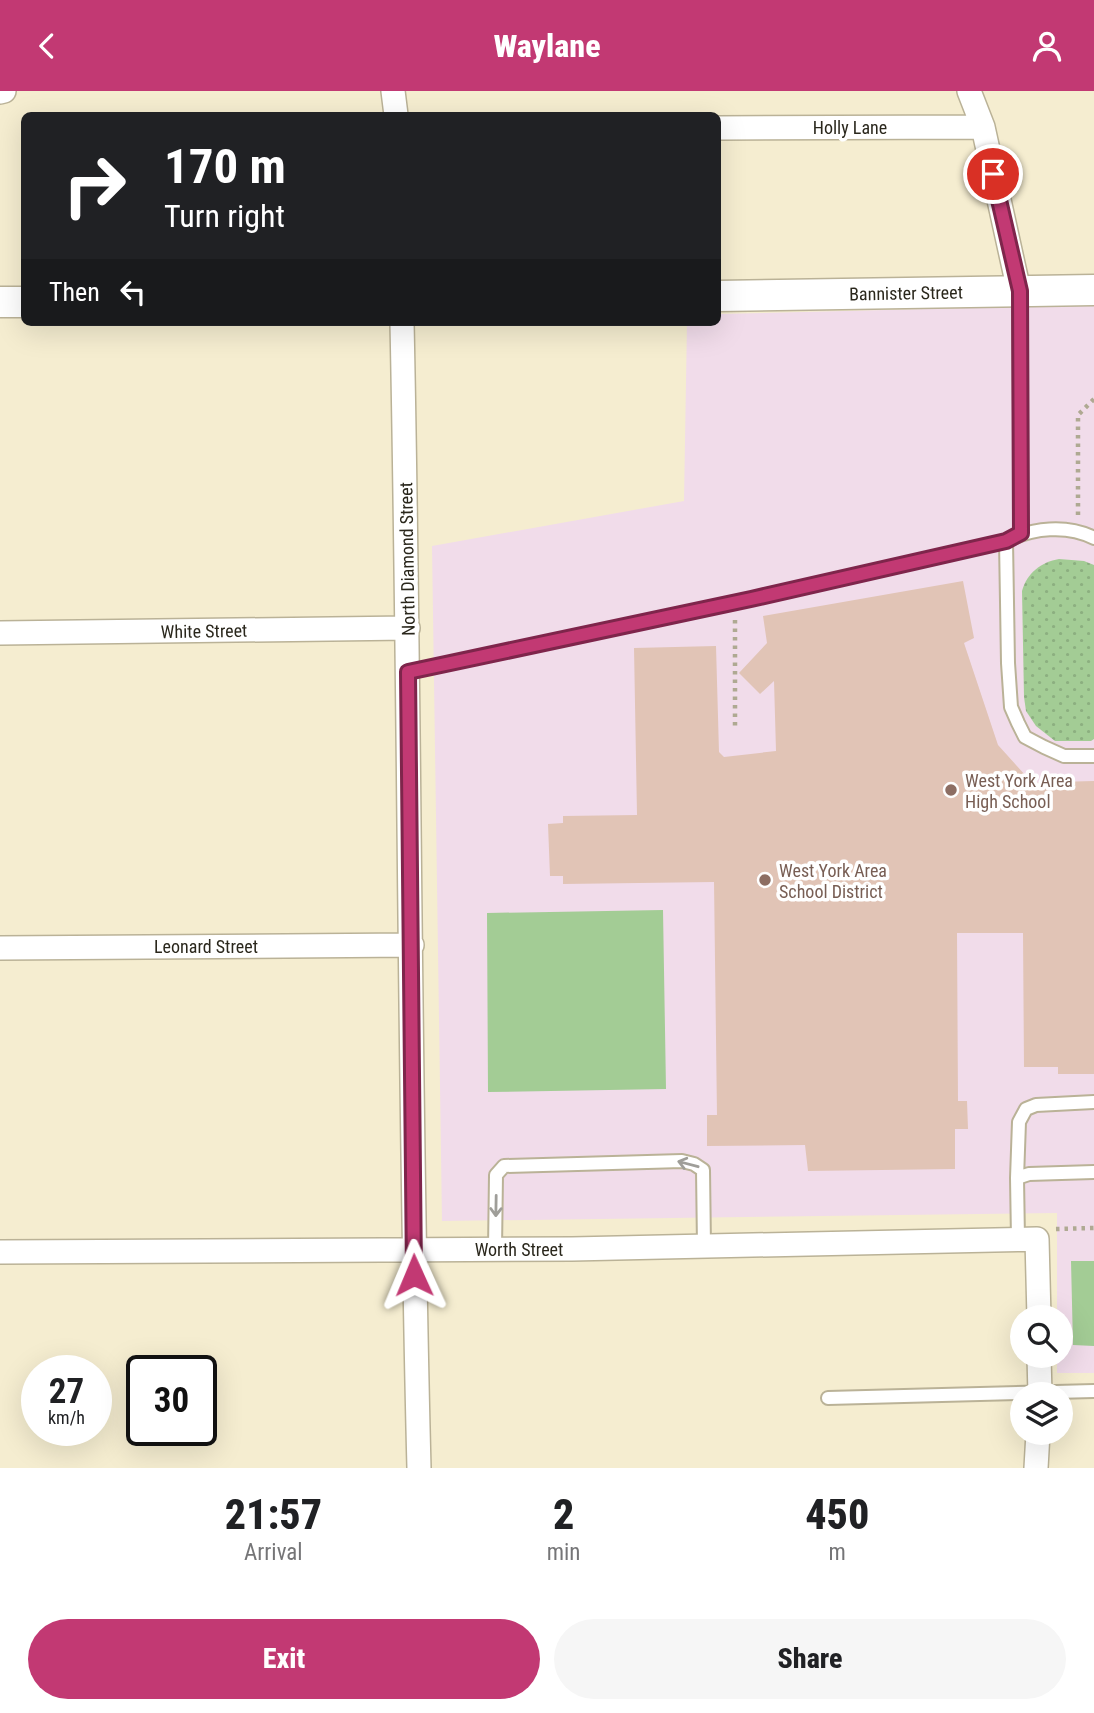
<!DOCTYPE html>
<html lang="en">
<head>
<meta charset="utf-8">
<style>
	:root { --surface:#fff; --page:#f6f6f6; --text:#202124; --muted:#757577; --accent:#c23973 }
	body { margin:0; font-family:"Roboto Condensed",sans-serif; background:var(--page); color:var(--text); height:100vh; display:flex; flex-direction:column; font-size:26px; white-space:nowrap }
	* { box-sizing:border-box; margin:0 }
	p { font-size:23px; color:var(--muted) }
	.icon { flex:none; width:38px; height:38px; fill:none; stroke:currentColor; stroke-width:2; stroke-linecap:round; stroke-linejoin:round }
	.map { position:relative; height:1377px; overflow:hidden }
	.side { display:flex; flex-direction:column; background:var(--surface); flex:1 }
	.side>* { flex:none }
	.guide { position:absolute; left:21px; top:21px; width:700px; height:214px; border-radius:10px; box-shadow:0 7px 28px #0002; background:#202124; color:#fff; overflow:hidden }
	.controls { position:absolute; left:1010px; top:1214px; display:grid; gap:14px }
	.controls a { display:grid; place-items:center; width:63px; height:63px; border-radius:50%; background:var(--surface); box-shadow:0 7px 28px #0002; font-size:35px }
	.speed { position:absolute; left:21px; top:1264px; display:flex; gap:14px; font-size:35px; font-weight:700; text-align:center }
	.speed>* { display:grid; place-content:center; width:91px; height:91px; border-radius:50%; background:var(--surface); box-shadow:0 7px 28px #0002; line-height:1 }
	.speed small { font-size:18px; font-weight:400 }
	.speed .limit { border:4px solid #111; border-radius:10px; background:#fff; color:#111 }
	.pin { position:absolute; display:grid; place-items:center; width:60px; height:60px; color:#fff; margin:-30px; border:4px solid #fff; border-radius:50%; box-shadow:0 2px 7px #0007 }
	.me { position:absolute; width:77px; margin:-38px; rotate:359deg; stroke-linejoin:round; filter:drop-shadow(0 0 5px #0008) }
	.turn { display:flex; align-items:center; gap:24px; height:147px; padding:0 28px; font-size:32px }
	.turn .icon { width:91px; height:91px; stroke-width:2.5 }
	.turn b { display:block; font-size:49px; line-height:60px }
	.then { display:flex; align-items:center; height:66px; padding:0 28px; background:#0003; gap:14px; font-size:26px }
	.eta { display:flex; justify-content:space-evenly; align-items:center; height:119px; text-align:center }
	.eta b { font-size:42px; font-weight:800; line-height:49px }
	.action { display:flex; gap:14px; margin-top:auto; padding:14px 28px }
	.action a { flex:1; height:80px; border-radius:42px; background:var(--accent); color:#fff; font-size:28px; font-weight:800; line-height:80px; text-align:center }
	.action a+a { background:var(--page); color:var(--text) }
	header { display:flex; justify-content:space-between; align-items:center; height:91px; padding:0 28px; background:var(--accent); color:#fff; font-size:32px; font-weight:800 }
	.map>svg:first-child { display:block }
</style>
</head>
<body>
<header><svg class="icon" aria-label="back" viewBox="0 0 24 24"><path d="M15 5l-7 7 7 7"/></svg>Waylane<svg class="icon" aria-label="person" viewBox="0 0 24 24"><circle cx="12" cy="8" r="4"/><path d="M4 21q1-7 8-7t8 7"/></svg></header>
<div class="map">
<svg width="1094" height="1377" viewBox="0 0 1094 1377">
	<defs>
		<pattern id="grass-dots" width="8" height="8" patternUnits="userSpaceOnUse" patternTransform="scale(1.75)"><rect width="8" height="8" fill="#a3cc95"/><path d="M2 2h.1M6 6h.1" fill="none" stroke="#8caf80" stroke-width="1.8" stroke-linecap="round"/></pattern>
	</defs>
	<rect width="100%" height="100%" fill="#f5edd0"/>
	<path fill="#f1dcea" d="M1094,214V1282H1057V1265H1060V1227H1057V1122L442,1130L432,455L684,410L687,231H718V223Z"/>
	<path fill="url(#grass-dots)" d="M1059,468L1084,470L1094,474V648L1091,650H1055L1036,635L1026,620L1024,606L1022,500C1027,482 1041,471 1059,468Z"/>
	<path fill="#a3cc95" d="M663,819L666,998L488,1001L487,822Z
		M1071,1170H1094V1255L1073,1254Z"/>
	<path fill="#e1c4b6" d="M963,490L974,547L964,552L998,654L1026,685L1018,692L1094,690V983H1058V976H1024L1023,842H957L958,1010H967L968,1038H955V1078L808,1080L805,1054L707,1055V1024H717L714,791L563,793V785H550L548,733L563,732V725L637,724L634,557L716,555L719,661L724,666L776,660L774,590L760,603L739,582L767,552L763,525Z"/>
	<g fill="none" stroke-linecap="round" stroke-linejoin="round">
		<defs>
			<path id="service" d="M1019,200L1021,442
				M1094,447C1067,433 1032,437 1006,450L1008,572L1011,616L1018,632L1025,646L1044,656L1064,665H1094
				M408,581L751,508L1006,450
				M1017,1087L1019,1031L1026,1018L1036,1014L1094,1011
				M1018,1148L1017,1087L1029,1083L1094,1081
				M495,1158L496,1084L504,1075L682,1070L694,1073L703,1079L704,1155
				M828,1307L1094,1300"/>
			<path id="minor" d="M393,0L396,24
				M969,0L983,36L1019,200
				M0,1L4,0
				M718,37L983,36
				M402,231C410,613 409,995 419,1377
				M0,542L408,537
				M0,857L412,854
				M0,1161L572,1158L1037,1148L1039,1227
				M1039,1265L1040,1304
				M1036,1377L1038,1342"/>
			<path id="tertiary" d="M718,205L1094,199
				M0,211H24"/>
		</defs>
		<use href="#service" stroke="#bab297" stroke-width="16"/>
		<use href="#minor" stroke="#bab297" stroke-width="26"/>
		<use href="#tertiary" stroke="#bab297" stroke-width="33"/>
		<path stroke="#afa992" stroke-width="4.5" stroke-dasharray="3.5 5" stroke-linecap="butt" d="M1078,424V324L1094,308
			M735,529V636
			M1056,1138L1094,1137"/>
		<use href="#service" stroke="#fff" stroke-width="12"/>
		<use href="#minor" stroke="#fff" stroke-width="23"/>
		<use href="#tertiary" stroke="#fff" stroke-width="30"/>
	</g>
	<defs><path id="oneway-shaft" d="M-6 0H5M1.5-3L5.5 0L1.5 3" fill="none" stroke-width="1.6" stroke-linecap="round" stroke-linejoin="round" transform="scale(1.75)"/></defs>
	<g stroke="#9f9e99">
		<use href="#oneway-shaft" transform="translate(688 1073) rotate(-165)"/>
		<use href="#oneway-shaft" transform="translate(496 1115) rotate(91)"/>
	</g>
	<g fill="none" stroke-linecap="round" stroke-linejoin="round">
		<defs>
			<path id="route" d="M414,1184L408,581L751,508L1006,450L1021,442L1020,200L993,83"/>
		</defs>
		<use href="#route" stroke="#7e254b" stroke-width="18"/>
		<use href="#route" stroke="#c23973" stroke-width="12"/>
	</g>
	<g fill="#8d6e63" stroke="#fff" stroke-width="2.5">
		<circle cx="951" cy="699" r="7"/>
		<circle cx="765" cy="789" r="7"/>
	</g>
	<g text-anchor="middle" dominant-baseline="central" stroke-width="7" stroke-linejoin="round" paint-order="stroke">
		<g font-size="18" fill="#2a271c" stroke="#fff">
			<text x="850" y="36">Holly Lane</text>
			<text transform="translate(906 202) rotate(-1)">Bannister Street</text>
			<text transform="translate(407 468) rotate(-91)">North Diamond Street</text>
			<text transform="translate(204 540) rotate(-1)">White Street</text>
			<text x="206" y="855">Leonard Street</text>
			<text x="519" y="1158">Worth Street</text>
		</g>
		<g font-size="18" fill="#785e54" stroke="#fff" text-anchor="start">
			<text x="965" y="689">West York Area<tspan x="965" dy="21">High School</tspan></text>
			<text x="779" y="779">West York Area<tspan x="779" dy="21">School District</tspan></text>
		</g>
	</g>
</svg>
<div class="controls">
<a><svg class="icon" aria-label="search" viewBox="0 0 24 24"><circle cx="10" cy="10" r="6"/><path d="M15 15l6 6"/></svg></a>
<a><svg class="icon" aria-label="layers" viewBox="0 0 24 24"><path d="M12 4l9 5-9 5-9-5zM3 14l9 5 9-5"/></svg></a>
</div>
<div class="speed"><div>27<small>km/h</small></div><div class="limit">30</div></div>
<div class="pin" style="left:993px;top:83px;background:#d93025"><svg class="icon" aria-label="arrive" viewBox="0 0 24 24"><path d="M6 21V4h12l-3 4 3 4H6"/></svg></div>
<svg class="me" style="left:414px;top:1184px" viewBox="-20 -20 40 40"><path d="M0-17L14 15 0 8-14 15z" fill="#c23973" stroke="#fff" stroke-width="4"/></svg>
<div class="guide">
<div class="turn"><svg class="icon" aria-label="right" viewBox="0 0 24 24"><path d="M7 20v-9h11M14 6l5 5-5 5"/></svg><div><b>170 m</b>Turn right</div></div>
<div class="then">Then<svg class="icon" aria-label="left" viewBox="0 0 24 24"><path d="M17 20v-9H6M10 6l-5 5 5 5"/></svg></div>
</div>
</div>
<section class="side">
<div class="eta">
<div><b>21:57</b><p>Arrival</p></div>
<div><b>2</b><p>min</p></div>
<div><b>450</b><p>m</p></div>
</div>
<div class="action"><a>Exit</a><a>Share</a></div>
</section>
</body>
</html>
